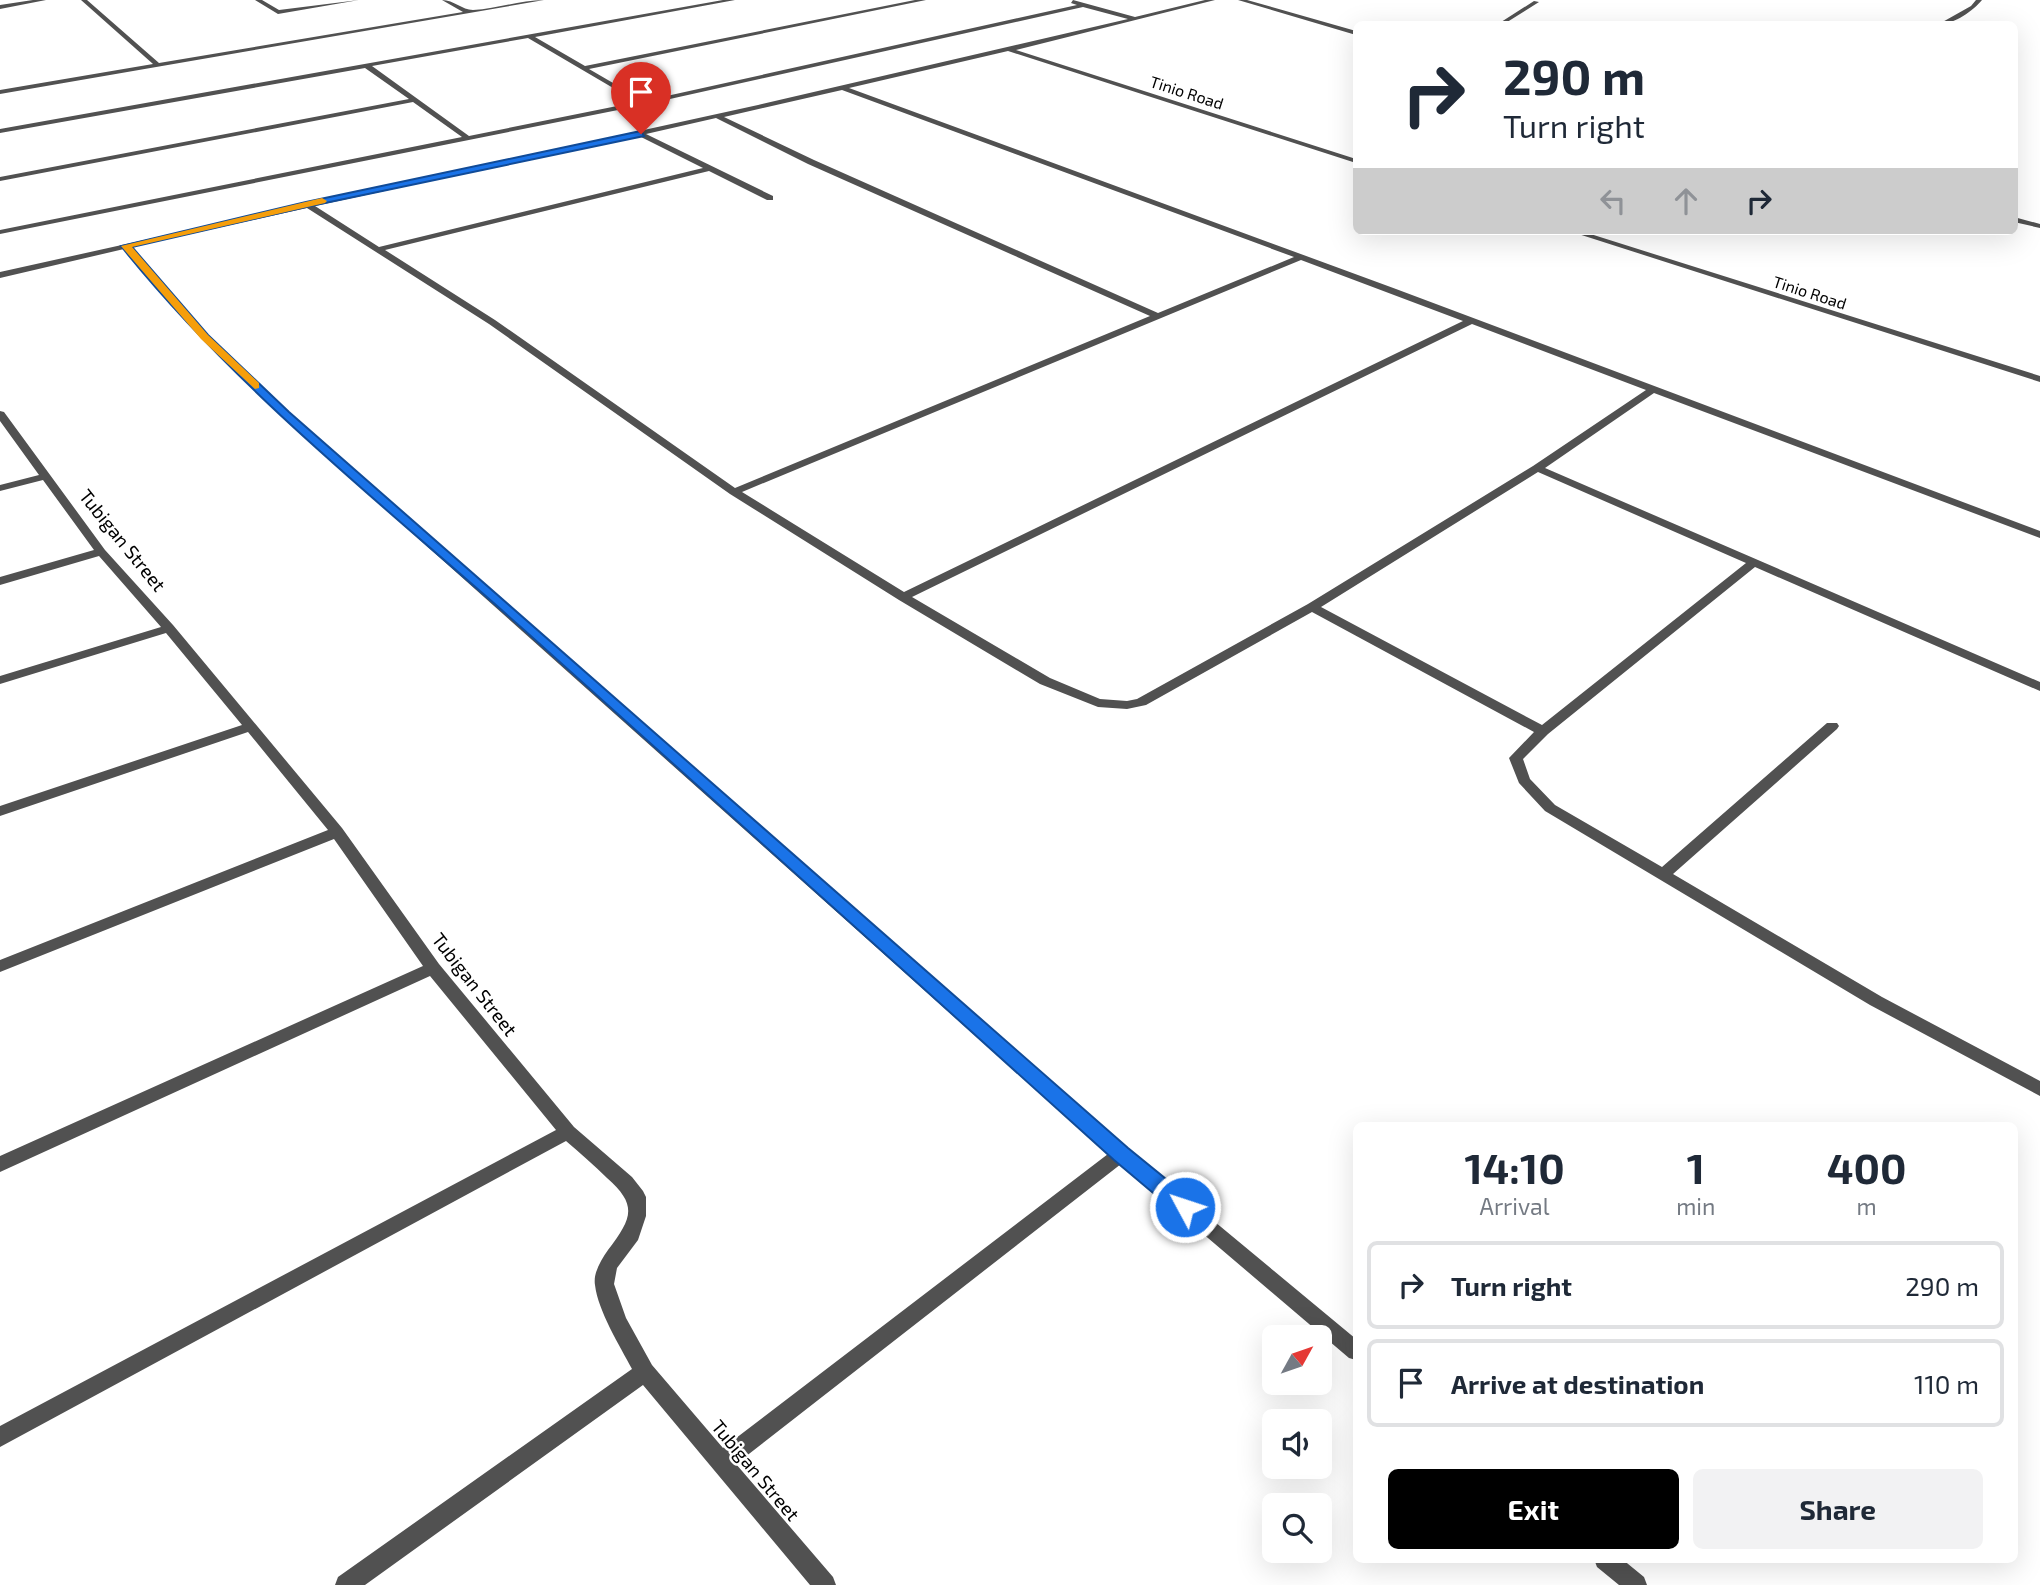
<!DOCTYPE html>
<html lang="en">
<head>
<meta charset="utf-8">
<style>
	:root { --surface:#fff; --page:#f2f2f3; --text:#1f2937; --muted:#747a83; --line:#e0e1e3; --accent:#000 }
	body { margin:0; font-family:"Exo 2",sans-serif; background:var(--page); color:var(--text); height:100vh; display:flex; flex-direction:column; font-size:26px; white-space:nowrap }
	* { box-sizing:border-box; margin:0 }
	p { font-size:23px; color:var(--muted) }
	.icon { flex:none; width:38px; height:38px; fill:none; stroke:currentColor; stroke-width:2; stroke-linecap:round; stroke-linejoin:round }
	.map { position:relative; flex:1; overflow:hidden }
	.drawer { position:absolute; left:1353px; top:1122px; width:665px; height:441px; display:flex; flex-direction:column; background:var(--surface); border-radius:10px; box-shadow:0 7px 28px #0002 }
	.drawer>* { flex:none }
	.banner { position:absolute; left:1353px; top:21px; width:665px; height:214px; border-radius:10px; box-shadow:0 7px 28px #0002; background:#fff; color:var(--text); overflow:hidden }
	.needle { width:46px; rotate:50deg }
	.controls { position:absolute; left:1262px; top:1325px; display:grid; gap:14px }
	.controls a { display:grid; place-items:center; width:70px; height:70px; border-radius:10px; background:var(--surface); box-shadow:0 7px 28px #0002; font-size:35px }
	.pin { position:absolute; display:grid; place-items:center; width:60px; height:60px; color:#fff; margin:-72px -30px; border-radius:50% 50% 50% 0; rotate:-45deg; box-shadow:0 0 7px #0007 }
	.pin .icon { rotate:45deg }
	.me { position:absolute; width:77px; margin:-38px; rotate:310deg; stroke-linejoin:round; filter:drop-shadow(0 0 5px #0008) }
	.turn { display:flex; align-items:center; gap:24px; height:147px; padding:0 35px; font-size:32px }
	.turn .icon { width:91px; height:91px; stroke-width:2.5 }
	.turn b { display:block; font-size:49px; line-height:60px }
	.lanes { display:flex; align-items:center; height:66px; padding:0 35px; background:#0003; justify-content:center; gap:35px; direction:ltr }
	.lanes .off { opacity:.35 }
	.eta { display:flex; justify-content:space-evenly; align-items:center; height:119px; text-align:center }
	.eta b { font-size:42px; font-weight:700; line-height:49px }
	.action { display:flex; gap:14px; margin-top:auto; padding:14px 35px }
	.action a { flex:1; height:80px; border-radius:10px; background:var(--accent); color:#fff; font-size:28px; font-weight:700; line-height:80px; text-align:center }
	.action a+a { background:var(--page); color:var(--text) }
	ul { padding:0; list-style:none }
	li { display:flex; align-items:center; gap:21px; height:88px; margin:0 14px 10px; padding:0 21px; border:4px solid var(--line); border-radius:10px }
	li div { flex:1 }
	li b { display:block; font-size:26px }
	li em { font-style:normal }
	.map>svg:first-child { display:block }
</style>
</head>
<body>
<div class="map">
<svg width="2040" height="1585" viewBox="0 0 2040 1585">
	<rect width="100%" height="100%" fill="#fff"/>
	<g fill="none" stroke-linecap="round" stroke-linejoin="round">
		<path fill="#515151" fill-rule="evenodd" d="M33,0H46L0,9V5Z
			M81,0H87L159,63L463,12L442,0C454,0 462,10 473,10C497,9 520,0 544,0L0,94V90L153,64Z
			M255,0H262L279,10L359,0L278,14Z
			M723,0H735L535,37L585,66L915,0H926L589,69L644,101L1077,5L1071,3L1073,0L1135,17L1205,0H1215L1016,50L1356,159V163L1008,51L849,88L1396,289L2040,531V538L1654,393L1545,468L2040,682V691L1755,567L1548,734L1523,759L1530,779L1555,805L1662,867L1827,723H1837L1839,726L1837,729L1673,874L1882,997L2040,1081V1096L1870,1005L1545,811L1519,783L1509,758L1534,732L1312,612L1146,705L1127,709L1098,707L1040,684L899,600L730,494L489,324L307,208L132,247L208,335L289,412L1127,1149L1356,1339V1360L1349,1358L1121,1164L736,1464L833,1577L836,1585H810L643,1385L365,1585H335L338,1577L632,1369C620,1346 598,1311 595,1285C593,1273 601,1260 608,1250C631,1219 639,1206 607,1178C594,1165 580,1153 566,1141L0,1447V1426L556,1130L430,976L0,1172V1156L423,966L334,839L0,972V960L328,830L248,732L0,816V806L242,725L166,633L0,684V676L161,627L99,556L0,585V577L94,550L43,480L0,491V485L39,475L0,421V411L4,412L105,550L173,625L342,828L439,964L574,1127L632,1177L643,1191L646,1197V1216L638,1240L617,1268L614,1284L626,1318L652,1365L723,1448L1108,1154L281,416L202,339L124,249L0,278V272L302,205L306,202L310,203L758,105L1128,19L1083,7L643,105L0,234V230L462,137L413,102L0,181V177L409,99L365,68L0,133V129ZM528,38L637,102L469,136L372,66ZM842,90L1294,257L1158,313L814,160L724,117ZM716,118L808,164L1150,316L735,488L495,320L385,250L709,171L767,200H773V196L646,134ZM639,136L703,168L379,247L315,206ZM1301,260L1463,321L904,592L742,492ZM1472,324L1646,390L1533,466L1308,604L1137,699L1127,701L1100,699L1050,678L912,597ZM1538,472L1746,563L1542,725L1321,607Z
			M1238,0H1247L1356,31V35Z
			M1976,0H1982C1973,11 1953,25 1939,24L1971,6Z
			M1534,1L1539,2L1504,24H1498Z
			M2014,217L2040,224V228L2014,222Z
			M1569,231H1581L2040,376V382Z
			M1594,1559H1622L1644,1577L1647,1585H1619L1597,1567Z"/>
	</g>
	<path fill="#1a73e8" stroke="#114b97" stroke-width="2" d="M641,131L644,136L306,207L132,247L208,335L289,412L1128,1148L1193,1201L1196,1207L1193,1214L1185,1217L1178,1214L1114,1160C917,983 721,805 523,629C385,506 237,391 121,246L306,202Z"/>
	<path fill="#f59e0b" d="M322,198L327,201L325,203L132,247L208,335L259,383V388L255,389L201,339L121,246Z"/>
	<g text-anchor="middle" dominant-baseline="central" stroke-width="5" stroke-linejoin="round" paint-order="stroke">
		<g font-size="16" fill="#000" stroke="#fff">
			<text transform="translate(1187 92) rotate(18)">Tinio Road</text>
			<text transform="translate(1810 292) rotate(18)">Tinio Road</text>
		</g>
		<g font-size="19" fill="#000" stroke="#fff">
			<text transform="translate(123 540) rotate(51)">Tubigan Street</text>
			<text transform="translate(475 984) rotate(52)">Tubigan Street</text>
			<text transform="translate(756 1470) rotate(50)">Tubigan Street</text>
		</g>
	</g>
</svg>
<div class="controls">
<a><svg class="needle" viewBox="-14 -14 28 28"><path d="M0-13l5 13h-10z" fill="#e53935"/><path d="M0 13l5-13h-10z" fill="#747a83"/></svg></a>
<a><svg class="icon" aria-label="sound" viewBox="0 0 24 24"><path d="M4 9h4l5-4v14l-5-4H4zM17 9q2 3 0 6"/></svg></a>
<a><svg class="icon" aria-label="search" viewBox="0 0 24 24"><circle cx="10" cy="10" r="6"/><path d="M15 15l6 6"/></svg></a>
</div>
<div class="pin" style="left:641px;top:134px;background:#d93025"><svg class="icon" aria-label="arrive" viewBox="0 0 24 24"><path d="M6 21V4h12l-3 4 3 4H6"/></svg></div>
<svg class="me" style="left:1185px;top:1207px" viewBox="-20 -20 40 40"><circle r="17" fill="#1a73e8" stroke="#fff" stroke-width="3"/><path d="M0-11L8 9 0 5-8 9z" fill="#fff"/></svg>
<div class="banner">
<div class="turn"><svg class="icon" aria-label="right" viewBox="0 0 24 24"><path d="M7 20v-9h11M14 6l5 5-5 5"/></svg><div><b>290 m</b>Turn right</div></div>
<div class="lanes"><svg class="icon off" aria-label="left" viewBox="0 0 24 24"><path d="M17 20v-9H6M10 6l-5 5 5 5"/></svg><svg class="icon off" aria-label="ahead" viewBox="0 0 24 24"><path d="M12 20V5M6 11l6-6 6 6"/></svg><svg class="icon" aria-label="right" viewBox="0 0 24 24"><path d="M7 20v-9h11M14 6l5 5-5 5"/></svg></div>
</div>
<section class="drawer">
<div class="eta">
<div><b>14:10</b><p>Arrival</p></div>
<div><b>1</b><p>min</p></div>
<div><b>400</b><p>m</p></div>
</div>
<ul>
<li><svg class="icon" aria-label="right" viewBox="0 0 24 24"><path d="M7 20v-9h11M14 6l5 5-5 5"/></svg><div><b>Turn right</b></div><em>290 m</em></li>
<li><svg class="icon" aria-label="arrive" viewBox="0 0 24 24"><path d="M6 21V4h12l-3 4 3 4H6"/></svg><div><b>Arrive at destination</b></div><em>110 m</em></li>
</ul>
<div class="action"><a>Exit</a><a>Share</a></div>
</section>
</div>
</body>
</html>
